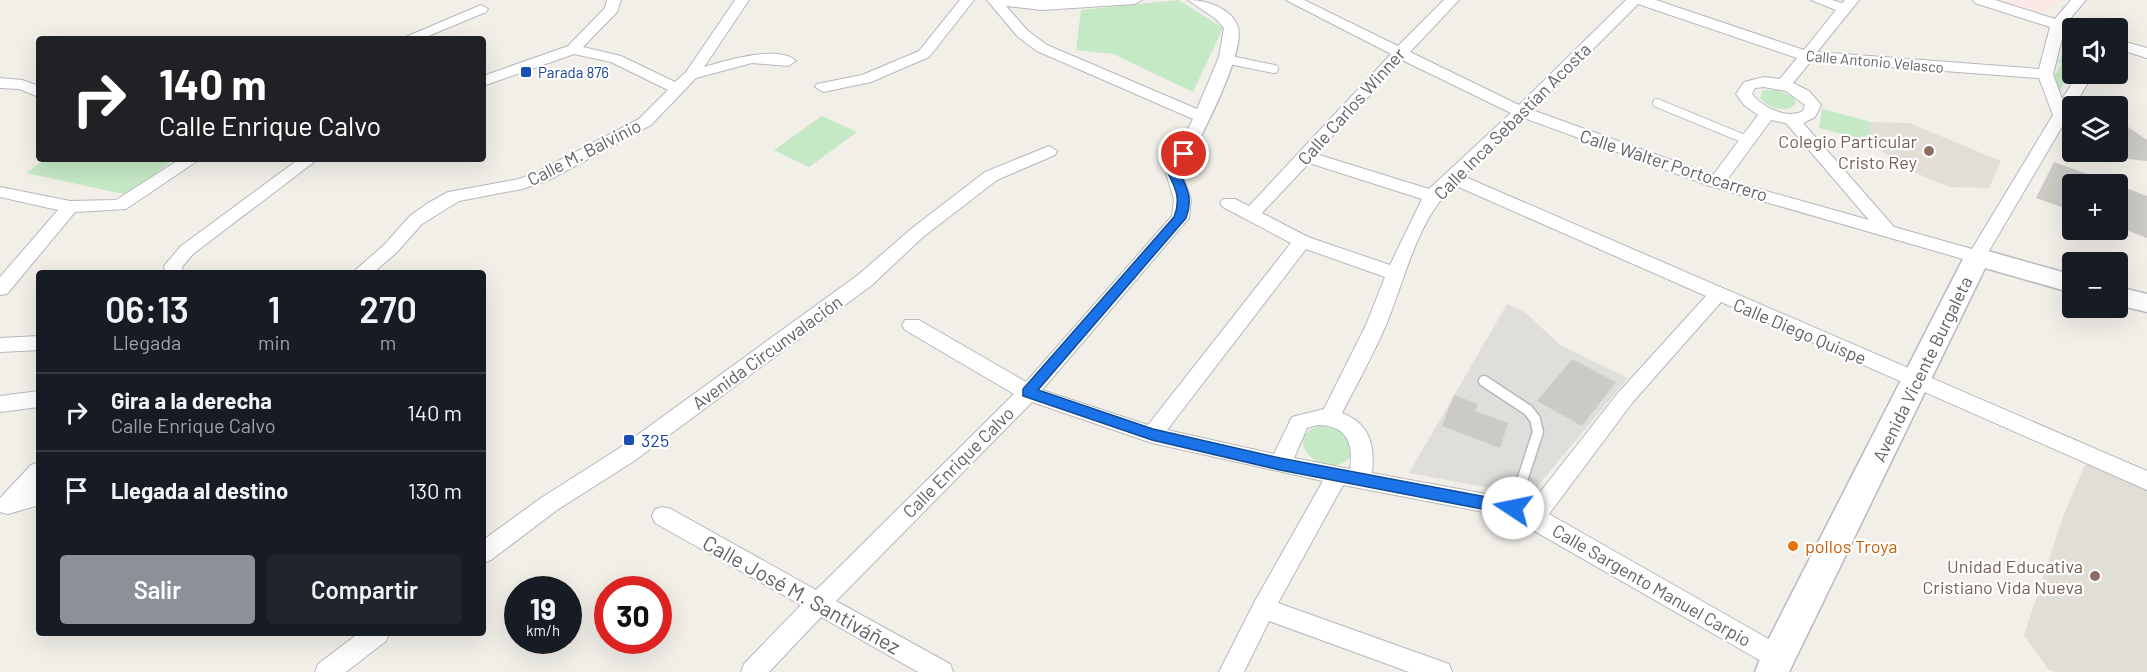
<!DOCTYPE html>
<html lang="es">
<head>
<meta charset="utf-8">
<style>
	:root { --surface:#171b24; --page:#20242c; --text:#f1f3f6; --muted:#9ea1a6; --line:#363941; --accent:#8c9099 }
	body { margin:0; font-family:Barlow,sans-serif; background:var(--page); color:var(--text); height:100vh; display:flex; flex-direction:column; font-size:22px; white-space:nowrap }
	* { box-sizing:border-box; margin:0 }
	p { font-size:20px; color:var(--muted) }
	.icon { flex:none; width:33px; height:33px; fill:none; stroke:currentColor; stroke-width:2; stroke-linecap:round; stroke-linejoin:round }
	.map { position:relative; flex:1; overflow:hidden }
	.sheet { position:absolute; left:36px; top:270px; width:450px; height:366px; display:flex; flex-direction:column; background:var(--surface); border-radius:6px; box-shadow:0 6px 24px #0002 }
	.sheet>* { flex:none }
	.guide { position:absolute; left:36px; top:36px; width:450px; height:126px; border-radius:6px; box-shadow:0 6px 24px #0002; background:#202124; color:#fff; overflow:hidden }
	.tools { position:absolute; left:2062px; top:18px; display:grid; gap:12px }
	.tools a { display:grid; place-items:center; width:66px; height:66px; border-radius:6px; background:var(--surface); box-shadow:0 6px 24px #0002; font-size:30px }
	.speed { position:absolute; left:504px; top:576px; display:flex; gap:12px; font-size:30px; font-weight:700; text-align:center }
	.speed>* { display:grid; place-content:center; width:78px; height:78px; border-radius:50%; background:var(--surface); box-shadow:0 6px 24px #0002; line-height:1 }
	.speed small { font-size:15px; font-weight:400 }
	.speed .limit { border:9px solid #d22; background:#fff; color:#111 }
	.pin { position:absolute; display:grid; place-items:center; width:51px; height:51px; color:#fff; margin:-26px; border:3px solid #fff; border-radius:50%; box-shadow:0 2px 6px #0007 }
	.me { position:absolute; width:66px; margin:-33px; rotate:281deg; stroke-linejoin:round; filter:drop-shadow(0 0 4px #0008) }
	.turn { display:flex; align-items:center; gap:21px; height:126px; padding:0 24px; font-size:27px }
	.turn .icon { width:78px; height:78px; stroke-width:2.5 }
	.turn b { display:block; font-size:42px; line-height:51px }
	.eta { display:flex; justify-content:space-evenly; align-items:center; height:102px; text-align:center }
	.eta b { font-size:36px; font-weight:600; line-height:42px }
	.primary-button { display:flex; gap:12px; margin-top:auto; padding:12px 24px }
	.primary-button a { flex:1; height:69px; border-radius:6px; background:var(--accent); color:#fff; font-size:24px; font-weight:600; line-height:69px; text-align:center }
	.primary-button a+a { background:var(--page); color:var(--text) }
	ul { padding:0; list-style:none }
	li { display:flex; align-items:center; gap:18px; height:78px; padding:0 24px; border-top:2px solid var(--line) }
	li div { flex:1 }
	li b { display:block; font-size:22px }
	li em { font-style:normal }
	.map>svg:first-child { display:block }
</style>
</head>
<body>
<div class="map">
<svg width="2147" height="672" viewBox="0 0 2147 672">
	<rect width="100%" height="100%" fill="#f1efe8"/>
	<path fill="#e0deda" d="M1507,304L1526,313L1560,345L1628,378L1535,489L1512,492L1409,473Z"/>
	<path fill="#e1ded6" d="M1871,122L1909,123L2001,161L1989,188L1949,187L1902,167L1869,141Z
		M2087,460L2147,488V672H2054L2048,669L2024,635L2063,517Z"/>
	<path fill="#fce8e6" d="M1994,0H2060L2043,15Z"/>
	<path fill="#c5e8c5" d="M1178,0L1223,28L1193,92L1113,54L1076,50L1081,10Z
		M2073,41V67L2063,83L2058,98L2052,80L2062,64L2059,62L2068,43Z
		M1763,90H1778L1794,98L1796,104C1786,114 1768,108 1760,98Z
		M1822,109L1871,122L1869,141L1819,128Z
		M822,116L857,132L809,167L774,150Z
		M46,159H174L128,195L26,173Z
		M1320,426L1340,430L1350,439L1351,456C1328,485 1276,438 1320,426Z"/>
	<path fill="#cccac5" d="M2118,120L2147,140V161L2118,158Z
		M2054,162L2110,182L2109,184H2073V211L2036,198Z
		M2118,185L2147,196V238L2118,227Z
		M1572,359L1616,382L1582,426L1537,401Z
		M1454,395L1478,404L1475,411L1508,423L1500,448L1442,426Z"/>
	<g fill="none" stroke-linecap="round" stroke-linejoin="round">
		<defs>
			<path id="lane-far1" d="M1225,59L1274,69
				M1657,103L1747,140"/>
			<path id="lane" d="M1484,381L1528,410L1535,419L1538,432L1513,508"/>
			<path id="street" d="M607,0H621L617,12L583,47L621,56L675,82L686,72L735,0H749L704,67C724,61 780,44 796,61L788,66L752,63L696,78L651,125L549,180L522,189L459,201L422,224L396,253L373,273H352L384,245L410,216L428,203L448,192L519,179L537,172L639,119L668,90L611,62L574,54L483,86V76L568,46L605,8Z
				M960,0H974L929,57L871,82L823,92L815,87L817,84L862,75L919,51Z
				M987,0H1142L1135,4L1042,10L1006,6L1028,31L1047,45L1197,109L1219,57L1224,28L1216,19L1188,0C1205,0 1231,7 1238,27C1246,53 1196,147 1182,173L1191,200L1189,218L1042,390L1148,425L1291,243L1223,207L1220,203L1223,199H1235L1249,206L1391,54L1286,0H1304L1398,46L1444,0H1459L1410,52L1519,105L1626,0H1656L1804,50L1836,10L1811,0H1832L1842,3L1845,0H1859L1817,52L2039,69L2050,27L1975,3L1973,0H1995L2055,19L2071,0H2086L2067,22L2080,28H2073V33L2064,31L2053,74L2062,99L2078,74H2093L1983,261L1977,263L1710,186L1524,118L1463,176L2147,471V490L1721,302L1632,403L1549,514L1786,649L1789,657L1786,665L1777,668L1768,665L1510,517L1343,485L1278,603L1449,664L1452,672H1409L1269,621L1244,672H1219L1255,601L1323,481L1152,443L1032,402L836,601L950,664L953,672H918L821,617L769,672H741L744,664L801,605L655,523L652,516L655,509L663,507L671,509L816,590L1014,394L905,330L902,325L905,320H919L1026,382L1172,216L1174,200L1166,173L1193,119L1037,51L1018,37ZM1638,4L1797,58L1780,79L1764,77L1744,82L1736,94L1744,105L1758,115L1713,175L1532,110ZM1402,60L1511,113L1429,189L1316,154ZM1811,61L2039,78L2053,115L1972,249L1894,227L1803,123L1815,117L1821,105L1809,91L1793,83ZM1764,87L1786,91L1805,105L1803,111C1787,120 1762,107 1752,94L1755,88ZM1771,120L1786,123L1869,220L1727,180ZM1309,163L1422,199L1390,265L1308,237L1262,213ZM1454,185L1706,296L1618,393L1530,505L1513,499L1372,473C1375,445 1370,424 1342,413C1357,384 1373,355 1386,325C1405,279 1417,220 1454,185ZM1306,249L1385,277L1366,325L1324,409L1292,417L1274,454L1167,430ZM1317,425C1346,425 1354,442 1350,469L1294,458L1307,428Z
				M481,5L488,9L486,12L421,39H401Z
				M2118,40L2147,48V58L2118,49Z
				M0,78L22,80L39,86V97L19,89L0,88Z
				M1049,146L1057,151L1055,155L997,180L923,237L872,285L634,461L557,510L491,560L483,563V540L541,498L618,449L858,275L911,229L985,172Z
				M180,159H200L126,209L75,212L7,294L0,295V277L58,210L0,197V187L70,201L116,200Z
				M299,159H318L193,254L182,267L183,273H165L164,266L181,246Z
				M39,336V350L0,352V338Z
				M39,391V407L0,412V396Z
				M39,462V505L8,514L0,512V498L31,465Z
				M359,633H389L386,641L346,672H315L318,664Z"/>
			<path id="secondary" d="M1977,248L2073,275V293L1985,268L1789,672H1755L1765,646L1964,257L1968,251Z
				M2118,287L2147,294V312L2118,305Z"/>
		</defs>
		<use href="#lane-far1" stroke="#b5b8bc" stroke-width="10"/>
		<use href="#lane" stroke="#b5b8bc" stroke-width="13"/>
		<use href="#street" stroke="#b5b8bc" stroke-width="2"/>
		<use href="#secondary" stroke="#b6babf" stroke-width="3"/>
		<use href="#lane-far1" stroke="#fff" stroke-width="8"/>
		<use href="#lane" stroke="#fff" stroke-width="10"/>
		<use href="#street" fill="#fff" fill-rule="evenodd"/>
		<use href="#secondary" fill="#fff" fill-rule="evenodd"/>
	</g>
	<path fill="#1a73e8" stroke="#114b97" stroke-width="1.5" d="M1179,152L1189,154L1180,173C1188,190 1193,200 1186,218L1038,390L1153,429L1280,458L1513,502L1519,504L1521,508L1519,513L1513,515L1280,470L1152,440L1023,396V389L1174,217C1181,199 1176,189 1168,173Z"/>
	<g fill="#1a4fb4" stroke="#fff" stroke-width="2">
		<rect x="520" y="66" width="12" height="12" rx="3"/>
		<rect x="623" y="434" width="12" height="12" rx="3"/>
	</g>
	<g fill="#8d6e63" stroke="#fff" stroke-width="2">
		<circle cx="1929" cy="151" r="6"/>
		<circle cx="2095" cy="576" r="6"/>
	</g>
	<circle fill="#e8710a" stroke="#fff" stroke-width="2" cx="1793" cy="546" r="6"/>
	<g text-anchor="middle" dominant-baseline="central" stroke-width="4.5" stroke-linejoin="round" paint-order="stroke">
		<g font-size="15" fill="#5f6368" stroke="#fff">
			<text transform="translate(1875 61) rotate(5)">Calle Antonio Velasco</text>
		</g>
		<g font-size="15" fill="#164399" stroke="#fff" text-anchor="start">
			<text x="538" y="72">Parada 876</text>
		</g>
		<g font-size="18" fill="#5f6368" stroke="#fff">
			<text transform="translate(1351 106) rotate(-48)">Calle Carlos Winner</text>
			<text transform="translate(1512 121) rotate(-45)">Calle Inca Sebastían Acosta</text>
			<text transform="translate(584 152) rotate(-27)">Calle M. Balvinio</text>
			<text transform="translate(1674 165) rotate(18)">Calle Walter Portocarrero</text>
			<text transform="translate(1800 331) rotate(23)">Calle Diego Quispe</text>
			<text transform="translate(767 352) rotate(-36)">Avenida Circunvalación</text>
			<text transform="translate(1922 369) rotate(-64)">Avenida Vicente Burgaleta</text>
			<text transform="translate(958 462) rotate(-45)">Calle Enrique Calvo</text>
			<text transform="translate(1652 585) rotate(30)">Calle Sargento Manuel Carpio</text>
		</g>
		<g font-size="18" fill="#785e54" stroke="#fff" text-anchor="end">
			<text x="1917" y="141">Colegio Particular<tspan x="1917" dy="21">Cristo Rey</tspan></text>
			<text x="2083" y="566">Unidad Educativa<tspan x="2083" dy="21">Cristiano Vida Nueva</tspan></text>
		</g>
		<g font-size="18" fill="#164399" stroke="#fff" text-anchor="start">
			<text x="641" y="440">325</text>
		</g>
		<g font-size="18" fill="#c56008" stroke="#fff" text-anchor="start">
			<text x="1805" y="546">pollos Troya</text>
		</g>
		<g font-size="21" fill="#5f6368" stroke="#fff">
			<text transform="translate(802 594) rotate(29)">Calle José M. Santiváñez</text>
		</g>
	</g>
</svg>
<div class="tools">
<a><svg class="icon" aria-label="sound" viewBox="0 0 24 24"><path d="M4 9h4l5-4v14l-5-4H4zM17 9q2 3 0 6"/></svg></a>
<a><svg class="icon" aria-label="layers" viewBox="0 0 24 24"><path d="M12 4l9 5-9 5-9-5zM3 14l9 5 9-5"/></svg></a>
<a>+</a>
<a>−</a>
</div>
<div class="speed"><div>19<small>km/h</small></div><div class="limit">30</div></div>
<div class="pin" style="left:1184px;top:154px;background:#d93025"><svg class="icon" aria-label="arrive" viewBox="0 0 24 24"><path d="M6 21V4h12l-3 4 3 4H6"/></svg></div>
<svg class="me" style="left:1513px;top:508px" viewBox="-20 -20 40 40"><circle r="19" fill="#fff"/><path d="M0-13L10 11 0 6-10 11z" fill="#1a73e8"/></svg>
<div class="guide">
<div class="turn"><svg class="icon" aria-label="right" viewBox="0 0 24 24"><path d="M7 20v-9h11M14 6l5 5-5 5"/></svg><div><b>140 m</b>Calle Enrique Calvo</div></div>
</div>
<section class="sheet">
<div class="eta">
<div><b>06:13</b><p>Llegada</p></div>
<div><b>1</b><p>min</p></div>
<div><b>270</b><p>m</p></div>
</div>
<ul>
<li><svg class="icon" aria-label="right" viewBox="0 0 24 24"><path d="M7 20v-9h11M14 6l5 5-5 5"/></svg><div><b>Gira a la derecha</b><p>Calle Enrique Calvo</p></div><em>140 m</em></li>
<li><svg class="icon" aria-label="arrive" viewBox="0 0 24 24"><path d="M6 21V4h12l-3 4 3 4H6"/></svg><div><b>Llegada al destino</b></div><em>130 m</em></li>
</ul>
<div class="primary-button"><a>Salir</a><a>Compartir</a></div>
</section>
</div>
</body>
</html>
